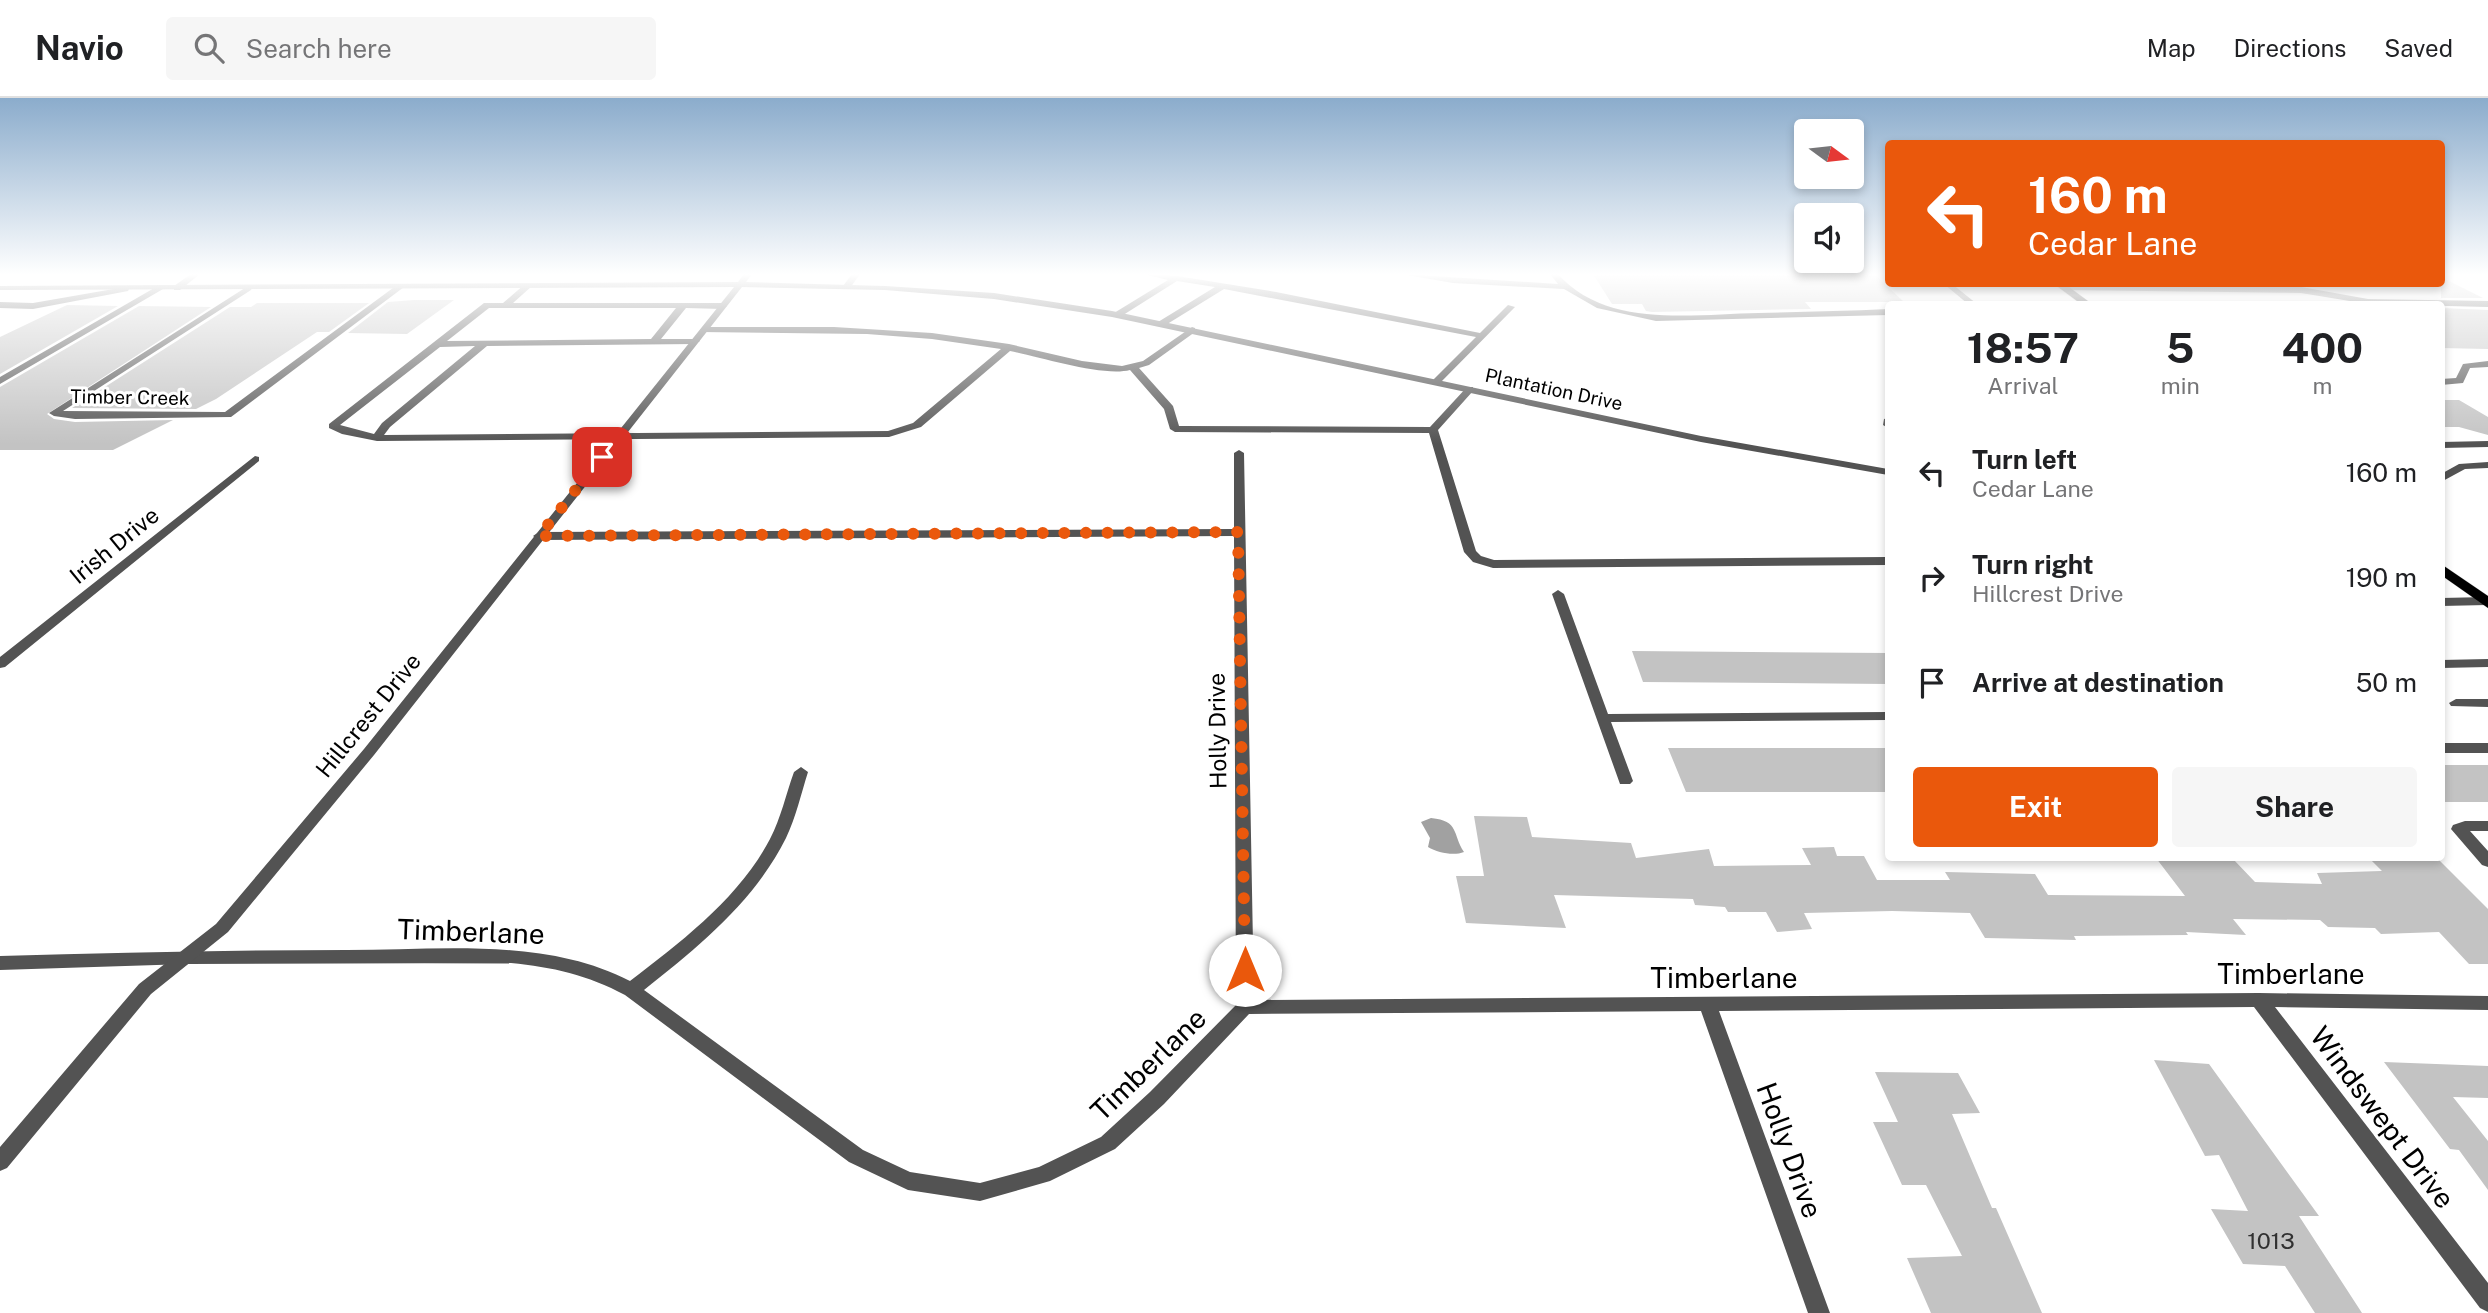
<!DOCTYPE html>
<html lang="en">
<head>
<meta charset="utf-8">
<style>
	:root { --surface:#fff; --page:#f6f6f6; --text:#202124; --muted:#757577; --line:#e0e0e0; --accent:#ea580c }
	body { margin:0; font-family:"Public Sans",sans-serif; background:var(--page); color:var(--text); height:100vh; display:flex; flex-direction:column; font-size:26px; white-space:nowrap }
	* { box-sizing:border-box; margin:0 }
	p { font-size:23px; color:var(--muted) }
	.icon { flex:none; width:38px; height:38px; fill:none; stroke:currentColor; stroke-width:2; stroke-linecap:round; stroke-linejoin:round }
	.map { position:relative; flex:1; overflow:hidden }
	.side { position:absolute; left:1885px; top:203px; width:560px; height:560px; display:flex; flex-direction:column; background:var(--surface); border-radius:7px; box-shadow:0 4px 10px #0003 }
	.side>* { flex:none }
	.top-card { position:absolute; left:1885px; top:42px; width:560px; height:147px; border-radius:7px; box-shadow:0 4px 10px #0003; background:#ea580c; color:#fff; overflow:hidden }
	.needle { width:46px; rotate:105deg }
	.fabs { position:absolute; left:1794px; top:21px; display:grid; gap:14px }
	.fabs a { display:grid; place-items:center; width:70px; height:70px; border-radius:7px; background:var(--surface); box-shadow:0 4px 10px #0003; font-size:35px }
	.pin { position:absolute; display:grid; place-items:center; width:60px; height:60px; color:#fff; margin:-30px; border-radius:14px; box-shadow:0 4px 10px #0006 }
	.me { position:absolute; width:77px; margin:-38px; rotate:0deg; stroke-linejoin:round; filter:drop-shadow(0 0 5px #0008) }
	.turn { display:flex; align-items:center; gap:24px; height:147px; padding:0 28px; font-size:32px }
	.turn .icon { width:91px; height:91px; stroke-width:2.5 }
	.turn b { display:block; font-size:49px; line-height:60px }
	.eta { display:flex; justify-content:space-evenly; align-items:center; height:119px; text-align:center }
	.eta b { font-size:42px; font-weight:700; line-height:49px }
	.action { display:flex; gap:14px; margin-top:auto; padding:14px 28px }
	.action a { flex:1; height:80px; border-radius:7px; background:var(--accent); color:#fff; font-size:28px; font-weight:700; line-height:80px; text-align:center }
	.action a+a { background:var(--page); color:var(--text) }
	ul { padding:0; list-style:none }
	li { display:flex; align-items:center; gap:21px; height:105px; padding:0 28px }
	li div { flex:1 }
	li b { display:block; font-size:26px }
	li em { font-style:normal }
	header { display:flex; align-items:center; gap:42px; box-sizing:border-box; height:98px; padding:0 35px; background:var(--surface); border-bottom:2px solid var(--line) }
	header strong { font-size:33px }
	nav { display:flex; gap:38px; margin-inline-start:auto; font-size:24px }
	.search { width:490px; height:63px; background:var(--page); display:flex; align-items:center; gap:18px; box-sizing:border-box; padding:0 24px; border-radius:7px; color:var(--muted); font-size:26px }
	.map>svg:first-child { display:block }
</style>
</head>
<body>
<header>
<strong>Navio</strong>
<div class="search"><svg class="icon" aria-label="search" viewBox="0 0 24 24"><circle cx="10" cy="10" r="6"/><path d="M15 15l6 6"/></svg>Search here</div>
<nav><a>Map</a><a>Directions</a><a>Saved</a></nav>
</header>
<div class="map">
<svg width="2488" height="1215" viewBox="0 0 2488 1215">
	<rect width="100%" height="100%" fill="#fff"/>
	<path fill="#a1a1a1" d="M1431,720C1460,723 1452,736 1464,754C1454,758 1438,755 1428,749L1430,740L1421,724Z"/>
	<path fill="#c3c3c3" d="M1593,176H1874L1904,204H1805L1811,211L1652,214L1646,213L1642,206H1612Z
		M2441,179L2483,200H2441Z
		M414,202H454L407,236L348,235L388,204Z
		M257,205H369L329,234H317L216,301L196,311L72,310L230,209H251Z
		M67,207L118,208L0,276V239Z
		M139,208L211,209L47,316L54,321L75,324L173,322L113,352H0V289Z
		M2441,210L2488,212V251L2441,250Z
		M2441,302H2459L2488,319V337L2459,329H2441Z
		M1632,553L1888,555V586L1643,584Z
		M1668,650H1888V694H1686Z
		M2441,667H2488V704H2441Z
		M1474,718L1527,719L1532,739L1631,745L1636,760L1709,751L1714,768L1811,767L1802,750L1834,749L1837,758H1864L1877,782H1950L1945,774L2035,776L2048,797L2185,798L2156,760L2234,762L2255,784L2322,786L2317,775L2382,773L2369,760H2437L2488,811V866H2469L2439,834L2381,836L2375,830L2328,829L2320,822L2233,821L2246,837L2186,834L2188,837L2074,838L2076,842L1985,840L1970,815L1892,813L1804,815L1812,831L1777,834L1766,814H1728L1725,809L1695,807L1693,801L1554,797L1566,830L1466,825L1456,778H1484Z
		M2154,962L2209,966L2319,1118H2299L2362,1215H2315L2285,1168L2243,1166L2211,1111L2248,1113L2219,1057L2205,1058Z
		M2384,964L2488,968V1000L2453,999L2488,1043V1092L2459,1052L2450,1051Z
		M1875,974L1958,975L1980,1015L1952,1016L1992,1110H1996L2042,1215H1931L1907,1160L1962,1158L1926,1087H1902L1873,1024H1898Z"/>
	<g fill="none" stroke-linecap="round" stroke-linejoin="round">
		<defs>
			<path id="primary" d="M2054,186H2065L2092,206H2081Z
				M2441,466L2488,498V510L2441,477Z"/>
		</defs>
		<use href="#primary" stroke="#dbdbdb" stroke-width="1"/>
		<path fill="#535353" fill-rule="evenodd" d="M191,176H200L180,192H174V188Z
			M852,176H860L850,190H844L843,188Z
			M1144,176L1177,178L1276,194L1480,235L1508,207L1515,209L1439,286H1433V282L1476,239L1224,191L1164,228H1158V224L1215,189L1177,183L1120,219H1114V215L1168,182Z
			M1401,176L1558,186L1550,176H1558C1606,231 1694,216 1758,215C1801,214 1845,213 1888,211V217L1656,223L1597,210L1564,191L1453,185Z
			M525,186L532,188L513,205H723L727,208L723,211L686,210L661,241H698L700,243L695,246L487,248L390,329L384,337L888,333L913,325L1001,251L932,241L867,236L701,234L700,232L704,229H834L932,235L1009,246L1082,263L1122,268L1143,263L1192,229L1195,230V234L1149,267L1139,270L1173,308L1179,328L1430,329L1467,289H1473V293L1438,332L1476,453L1481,458L1494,462L1888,459V467L1493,470L1473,464L1464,454L1429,335L1175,334L1170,331L1164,311L1130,272C1103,279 1040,259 1010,253L921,329L889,339L377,343L342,336L329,330V326L484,205H503ZM489,210H676L651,241L447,243ZM475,248L382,325L374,336L340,327L440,249Z
			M1944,186H1952L1977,206H1968Z
			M2062,188L2301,189L2368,201L2488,203V209L2368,206L2301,195L2065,192H2062Z
			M125,189L129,191L128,193L33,211L0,210V204L33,205Z
			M156,189L163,191L0,286V279Z
			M2488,263V269L2470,270L2463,285L2441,287V281L2456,280L2463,266Z
			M1888,320V330L1883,327L1884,321Z
			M2488,343V349L2441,350V344Z
			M1558,492L1564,496L1608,616L1888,614V622L1611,624L1633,683L1630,686H1620L1552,496Z
			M2487,499V507L2441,508V500Z
			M2488,561V569L2441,570V562Z
			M2456,601H2488V609L2451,608L2449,605Z
			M2441,645H2488V655H2441Z
			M2465,723H2488V733H2470L2488,753V769L2482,767L2451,731L2453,727Z"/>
		<path fill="#535353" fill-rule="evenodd" d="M397,187L404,189L231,319L75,321L54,318L49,315L248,188L252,190L251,192L63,313L225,314Z
			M1239,352L1244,355L1254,902L2259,895L2488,898V912L2275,909L2488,1185V1214L2480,1210L2254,909L1719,913L1830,1215H1808L1701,913L1249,916L1164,1006L1115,1051L1050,1083L980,1103L908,1092L849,1064L625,897C588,877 552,869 511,865L188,866L0,872V858C116,855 231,852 347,852C439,852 545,839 630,883C682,843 739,800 770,741C781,720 786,696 794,674L801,669L808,674C801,696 796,719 786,740C754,804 698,849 644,892L863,1052L910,1074L980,1085L1039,1069L1101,1039L1150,994L1236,907L1234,438L539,442L533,438L539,434L1234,431V355Z
			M255,358L259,359V363L5,569L0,570V559Z"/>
		<path fill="#535353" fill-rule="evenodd" d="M744,176H752L746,184L885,188L994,195L1112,213L1701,338L1888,371V377L1701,344L1112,219L994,201L885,192L742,189L374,657L228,834L151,896L7,1070L0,1073V1049L139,886L216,826L364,651L734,189L0,192V188L738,184Z
			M2488,364V370L2465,371L2441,384V376L2459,366Z"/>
		<use href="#primary" fill="#000" fill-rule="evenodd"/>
	</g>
	<linearGradient id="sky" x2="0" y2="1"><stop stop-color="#8baccc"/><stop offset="0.51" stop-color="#fff"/><stop offset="1" stop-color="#fff" stop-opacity="0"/></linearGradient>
	<rect width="2488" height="346" fill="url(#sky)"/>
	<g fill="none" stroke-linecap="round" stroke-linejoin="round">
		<path stroke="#ea580c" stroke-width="12" stroke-dasharray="0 21.6" d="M602,359L539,438L1238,434L1245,872"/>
	</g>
	<g text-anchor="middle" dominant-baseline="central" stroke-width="6" stroke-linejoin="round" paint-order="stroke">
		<g font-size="19" fill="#000" stroke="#fff">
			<text transform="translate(1554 291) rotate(12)">Plantation Drive</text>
			<text transform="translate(130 299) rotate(1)">Timber Creek</text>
		</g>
		<g font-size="23" fill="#000" stroke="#fff">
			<text transform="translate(114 447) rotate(-39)">Irish Drive</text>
			<text transform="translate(368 617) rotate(-51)">Hillcrest Drive</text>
			<text transform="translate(1217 633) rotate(-91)">Holly Drive</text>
		</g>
		<g font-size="23" fill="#313131">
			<text x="2271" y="1142">1013</text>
		</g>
		<g font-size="28" fill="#000" stroke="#fff">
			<text transform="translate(471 833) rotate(2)">Timberlane</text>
			<text x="2291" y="875">Timberlane</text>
			<text x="1724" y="879">Timberlane</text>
			<text transform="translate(1148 966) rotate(-44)">Timberlane</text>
			<text transform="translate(2383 1019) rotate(53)">Windswept Drive</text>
			<text transform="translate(1790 1052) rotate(70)">Holly Drive</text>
		</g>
	</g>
</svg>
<div class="fabs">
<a><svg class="needle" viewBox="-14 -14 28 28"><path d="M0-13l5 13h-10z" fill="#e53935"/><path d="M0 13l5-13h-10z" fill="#757577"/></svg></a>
<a><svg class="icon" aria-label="sound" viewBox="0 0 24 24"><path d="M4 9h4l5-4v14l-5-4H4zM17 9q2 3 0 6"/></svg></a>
</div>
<div class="pin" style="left:602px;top:359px;background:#d93025"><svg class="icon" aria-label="arrive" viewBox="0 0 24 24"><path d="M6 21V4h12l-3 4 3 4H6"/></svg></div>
<svg class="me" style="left:1245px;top:872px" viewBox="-20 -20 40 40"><circle r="19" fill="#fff"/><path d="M0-13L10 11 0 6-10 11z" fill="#ea580c"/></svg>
<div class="top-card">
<div class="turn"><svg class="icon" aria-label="left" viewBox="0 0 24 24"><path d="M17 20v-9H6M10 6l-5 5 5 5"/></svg><div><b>160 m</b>Cedar Lane</div></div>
</div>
<section class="side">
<div class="eta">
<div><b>18:57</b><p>Arrival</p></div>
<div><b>5</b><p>min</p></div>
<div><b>400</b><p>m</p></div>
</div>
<ul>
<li><svg class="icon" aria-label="left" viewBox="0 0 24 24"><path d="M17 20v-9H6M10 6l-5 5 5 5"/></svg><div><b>Turn left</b><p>Cedar Lane</p></div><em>160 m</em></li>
<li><svg class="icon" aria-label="right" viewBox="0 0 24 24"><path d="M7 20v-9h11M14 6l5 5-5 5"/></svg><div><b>Turn right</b><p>Hillcrest Drive</p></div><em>190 m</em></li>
<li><svg class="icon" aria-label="arrive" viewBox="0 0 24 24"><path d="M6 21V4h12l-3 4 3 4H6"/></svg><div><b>Arrive at destination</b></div><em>50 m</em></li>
</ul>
<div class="action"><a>Exit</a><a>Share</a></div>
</section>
</div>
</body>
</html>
